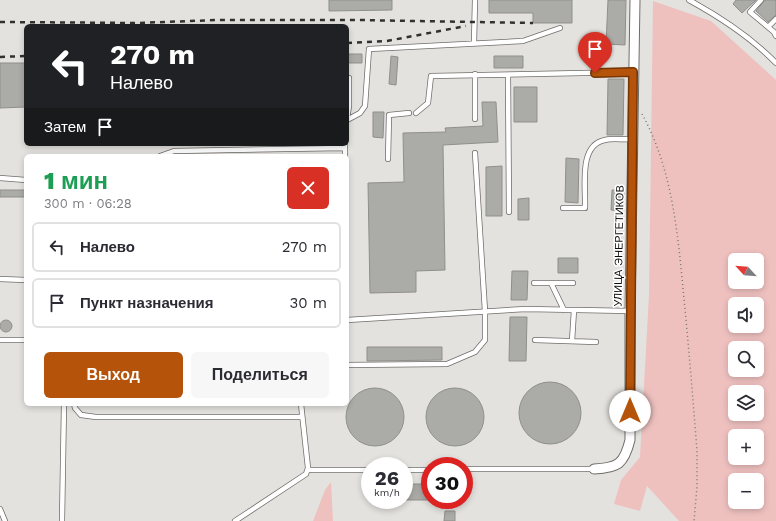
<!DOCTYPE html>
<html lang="ru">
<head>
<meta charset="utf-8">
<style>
	:root { --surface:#fff; --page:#f7f7f7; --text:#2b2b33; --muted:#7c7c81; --line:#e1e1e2; --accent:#b45309 }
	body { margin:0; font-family:"Work Sans",sans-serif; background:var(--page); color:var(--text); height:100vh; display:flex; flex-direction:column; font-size:15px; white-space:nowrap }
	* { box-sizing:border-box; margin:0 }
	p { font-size:13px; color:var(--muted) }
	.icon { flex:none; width:22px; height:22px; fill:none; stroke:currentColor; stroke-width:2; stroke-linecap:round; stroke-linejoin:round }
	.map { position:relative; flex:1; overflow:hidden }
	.details { position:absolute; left:24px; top:154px; width:325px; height:252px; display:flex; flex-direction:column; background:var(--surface); border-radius:6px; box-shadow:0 2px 6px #0003 }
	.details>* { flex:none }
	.top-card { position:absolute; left:24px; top:24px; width:325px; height:122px; border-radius:6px; box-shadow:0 2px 6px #0003; background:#202124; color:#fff; overflow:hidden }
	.needle { width:26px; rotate:296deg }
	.fabs { position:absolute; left:728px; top:253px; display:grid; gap:8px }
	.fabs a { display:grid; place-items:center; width:36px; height:36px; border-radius:6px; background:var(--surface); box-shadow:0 2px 6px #0003; font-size:20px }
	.speed { position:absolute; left:361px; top:457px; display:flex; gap:8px; font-size:20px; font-weight:700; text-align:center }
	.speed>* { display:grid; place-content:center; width:52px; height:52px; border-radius:50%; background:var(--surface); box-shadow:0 2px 6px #0003; line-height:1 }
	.speed small { font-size:10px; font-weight:400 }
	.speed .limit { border:6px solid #d22; background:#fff; color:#111 }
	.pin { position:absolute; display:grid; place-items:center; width:34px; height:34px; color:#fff; margin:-41px -17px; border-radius:50% 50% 50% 0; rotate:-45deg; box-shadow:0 0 4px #0007 }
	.pin .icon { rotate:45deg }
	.me { position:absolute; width:44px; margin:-22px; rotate:0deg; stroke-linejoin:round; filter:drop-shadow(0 0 3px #0008) }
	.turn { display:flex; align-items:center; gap:14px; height:84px; padding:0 20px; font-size:18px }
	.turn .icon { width:52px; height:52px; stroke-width:2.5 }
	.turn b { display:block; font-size:28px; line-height:34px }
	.then { display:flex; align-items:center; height:38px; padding:0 20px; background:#0003; gap:8px; font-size:15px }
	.round { display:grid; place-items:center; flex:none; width:42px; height:42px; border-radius:6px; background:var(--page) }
	.head { display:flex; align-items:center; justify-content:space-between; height:68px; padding:0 20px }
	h1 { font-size:24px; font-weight:800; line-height:30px; color:#1e9e55 }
	.primary-button { display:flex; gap:8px; margin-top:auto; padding:8px 20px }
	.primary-button a { flex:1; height:46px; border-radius:6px; background:var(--accent); color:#fff; font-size:16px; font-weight:800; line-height:46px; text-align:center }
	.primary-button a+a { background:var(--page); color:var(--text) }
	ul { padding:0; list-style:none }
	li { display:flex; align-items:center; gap:12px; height:50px; margin:0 8px 6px; padding:0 12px; border:2px solid var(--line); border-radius:6px }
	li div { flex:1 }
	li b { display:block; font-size:15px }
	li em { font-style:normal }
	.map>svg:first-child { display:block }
</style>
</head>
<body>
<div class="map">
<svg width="776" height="521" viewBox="0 0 776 521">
	<rect width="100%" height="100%" fill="#e4e2de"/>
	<path fill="#eec1bf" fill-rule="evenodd" d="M653,1L711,21L776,80V521H679L647,486L640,511L614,504L621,480L640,457L649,295ZM735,260H757V282H735ZM735,304H757V326H735ZM735,348H757V370H735ZM735,392H757V414H735ZM735,436H757V458H735ZM735,480H757V502H735Z
		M331,482L333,521H313L325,490Z"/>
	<path fill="#ababa7" stroke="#8f8f8b" d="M329,0H392V10L329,11Z
		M489,0H572V23H533V13H489Z
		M608,0H626L625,45L606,44Z
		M736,0H756L742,13L733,4Z
		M765,0H776V15L768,22L756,11Z
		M347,54H362V63H347Z
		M391,56L398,57L396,85L389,84Z
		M494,56H523V68H494Z
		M0,63H26V107L0,108Z
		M608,79H624L623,135H607Z
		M514,87H537V122H514Z
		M482,102H496L498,142L443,145L445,270L416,271V292L370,293L368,183L404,182L403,133L446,132L445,128L483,126Z
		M373,112H384L383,138L373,137Z
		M566,158L579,159L578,203L565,202Z
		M502,166V216H486V167Z
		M0,190H26V197H0Z
		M612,190H624L623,211L611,210Z
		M529,198V220H518V199Z
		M558,258H578V273H558Z
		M512,271H528L527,300H511Z
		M510,317H527L526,361H509Z
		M0 326a6 6 0 1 1 12 0a6 6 0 1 1-12 0Z
		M367,347H442V360L367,361Z
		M519 413a31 31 0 1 1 62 0a31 31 0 1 1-62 0Z
		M346 417a29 29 0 1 1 58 0a29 29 0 1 1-58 0Z
		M426 417a29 29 0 1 1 58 0a29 29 0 1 1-58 0Z
		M404,484H430V500H404Z
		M445,511H455V521H444Z"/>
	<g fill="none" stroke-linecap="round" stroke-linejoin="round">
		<defs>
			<path id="lane" d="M689,0C720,17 751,37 776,63
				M761,0L750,12L774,32L776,36
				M768,27L776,19
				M474,43L475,0
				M475,74V119
				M508,75L509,212
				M347,78H349V106L347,119
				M416,113L428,103L431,76L633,72
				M347,120L360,113L365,106L369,49L523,41L560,28
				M160,156L174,151L345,148
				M345,156V144
				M388,159L389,115L409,113
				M0,178L26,180
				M563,208H585C586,187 578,145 605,140C613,138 624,140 632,139
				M0,279L26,280
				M534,283H551L564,310
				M551,283H573
				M347,320L526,309L630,311
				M0,340H26
				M535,340L596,342
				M572,341L574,310
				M347,365L447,364L475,352L485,340V311L475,153
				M74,404L75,408L81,415L96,417H302
				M464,469H594
				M308,470H370
				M404,470H430
				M0,509L5,521
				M62,521L64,404
				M235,521L306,474L308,468L301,404"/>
			<path id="street" d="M594,469C618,468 624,464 630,440V311L635,0"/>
		</defs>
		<use href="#lane" stroke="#6f6d6a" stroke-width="6"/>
		<use href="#street" stroke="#6f6d6a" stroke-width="11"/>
		<path stroke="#7a7976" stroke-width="1.5" stroke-dasharray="1 3" stroke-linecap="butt" d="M642,114C673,170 678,236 684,299C689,350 693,400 697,451V487L694,521"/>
		<use href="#lane" stroke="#fff" stroke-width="4.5"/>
		<use href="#street" stroke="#fff" stroke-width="9"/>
		<path stroke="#32312f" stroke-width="2.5" stroke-dasharray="5 5" stroke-linecap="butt" d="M0,22L137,23L217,20H358L533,23
			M347,43L387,41L466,26
			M0,57L26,56"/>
	</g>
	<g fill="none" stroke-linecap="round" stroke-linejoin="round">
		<defs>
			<path id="route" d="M595,73L633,72L630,411"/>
		</defs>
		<use href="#route" stroke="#753606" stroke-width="10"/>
		<use href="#route" stroke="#b45309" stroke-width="7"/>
	</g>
	<g text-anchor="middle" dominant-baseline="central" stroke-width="3" stroke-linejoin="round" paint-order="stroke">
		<g font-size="11" fill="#0d0d0b" stroke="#fff">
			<text transform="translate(619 246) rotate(-89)">УЛИЦА ЭНЕРГЕТИКОВ</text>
		</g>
	</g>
</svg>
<div class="fabs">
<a><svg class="needle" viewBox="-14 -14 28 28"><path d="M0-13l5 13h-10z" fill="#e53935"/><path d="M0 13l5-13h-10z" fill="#7c7c81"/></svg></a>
<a><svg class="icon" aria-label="sound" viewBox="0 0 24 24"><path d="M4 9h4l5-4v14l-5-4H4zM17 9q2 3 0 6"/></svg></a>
<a><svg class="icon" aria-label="search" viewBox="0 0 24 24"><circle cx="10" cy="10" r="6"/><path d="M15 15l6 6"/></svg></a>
<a><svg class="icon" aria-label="layers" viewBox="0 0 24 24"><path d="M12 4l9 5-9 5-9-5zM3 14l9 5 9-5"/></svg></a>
<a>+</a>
<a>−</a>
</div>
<div class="speed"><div>26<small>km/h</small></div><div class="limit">30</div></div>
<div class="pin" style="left:595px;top:73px;background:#d93025"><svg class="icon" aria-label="arrive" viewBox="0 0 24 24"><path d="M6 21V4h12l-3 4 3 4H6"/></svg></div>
<svg class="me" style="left:630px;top:411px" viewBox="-20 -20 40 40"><circle r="19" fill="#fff"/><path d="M0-13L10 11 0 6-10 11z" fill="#b45309"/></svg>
<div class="top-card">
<div class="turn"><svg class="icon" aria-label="left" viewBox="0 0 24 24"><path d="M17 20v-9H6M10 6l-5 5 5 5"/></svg><div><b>270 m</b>Налево</div></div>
<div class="then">Затем<svg class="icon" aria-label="arrive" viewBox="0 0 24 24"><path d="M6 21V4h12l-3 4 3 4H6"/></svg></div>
</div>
<section class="details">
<div class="head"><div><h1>1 мин</h1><p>300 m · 06:28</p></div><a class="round" style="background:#d93025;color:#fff"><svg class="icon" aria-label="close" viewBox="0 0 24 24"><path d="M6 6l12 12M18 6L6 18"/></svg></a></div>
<ul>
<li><svg class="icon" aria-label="left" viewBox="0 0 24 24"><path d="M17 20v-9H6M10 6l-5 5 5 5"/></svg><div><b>Налево</b></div><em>270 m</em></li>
<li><svg class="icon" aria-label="arrive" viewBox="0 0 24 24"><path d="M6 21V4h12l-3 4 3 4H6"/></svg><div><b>Пункт назначения</b></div><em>30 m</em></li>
</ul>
<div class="primary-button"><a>Выход</a><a>Поделиться</a></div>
</section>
</div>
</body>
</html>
